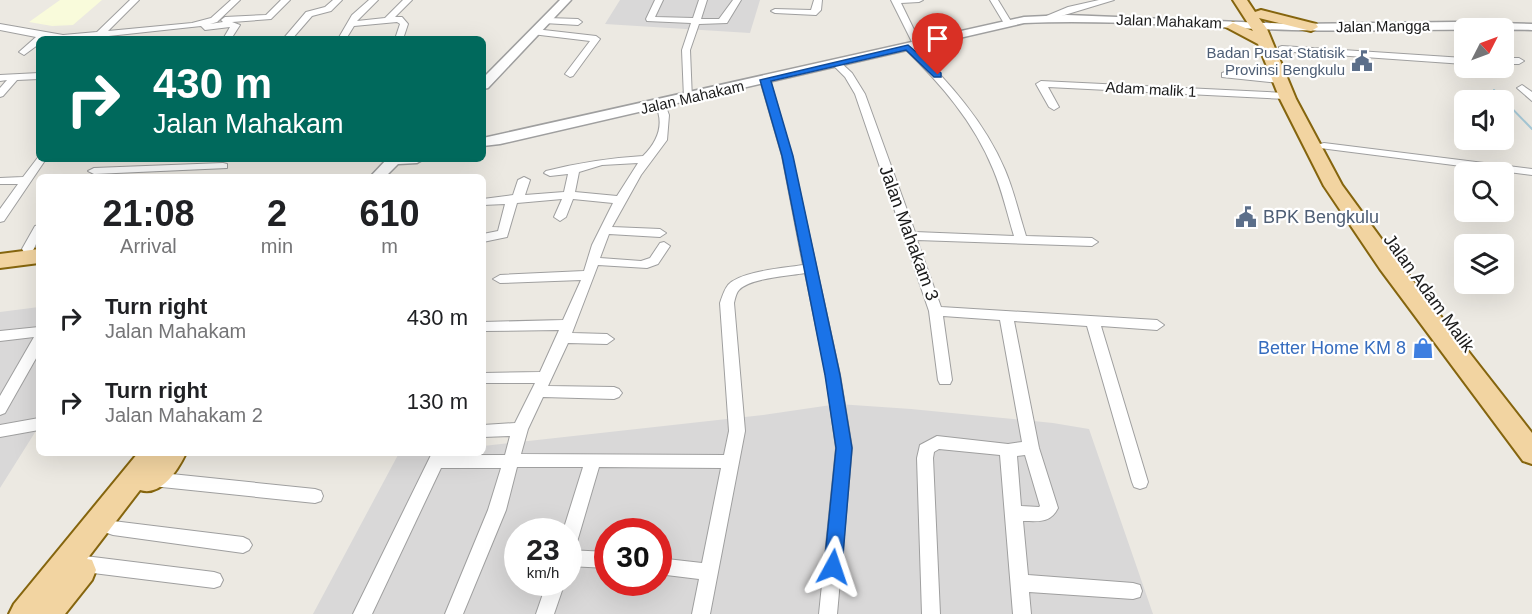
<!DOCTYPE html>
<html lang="en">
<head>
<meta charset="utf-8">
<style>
	:root { --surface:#fff; --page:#f6f6f6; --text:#202124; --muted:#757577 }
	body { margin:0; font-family:Helvetica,sans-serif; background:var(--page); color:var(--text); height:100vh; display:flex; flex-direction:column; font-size:22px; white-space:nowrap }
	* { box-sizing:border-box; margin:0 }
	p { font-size:20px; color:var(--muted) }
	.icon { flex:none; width:33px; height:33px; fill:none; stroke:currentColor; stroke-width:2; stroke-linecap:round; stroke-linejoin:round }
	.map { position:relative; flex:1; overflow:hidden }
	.sheet { position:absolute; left:36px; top:174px; width:450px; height:282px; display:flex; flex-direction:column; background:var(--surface); border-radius:9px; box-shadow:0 6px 24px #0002 }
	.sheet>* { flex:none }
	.guide { position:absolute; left:36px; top:36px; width:450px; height:126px; border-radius:9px; box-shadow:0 6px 24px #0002; background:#00695c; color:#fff; overflow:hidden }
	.needle { width:39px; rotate:48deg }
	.controls { position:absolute; left:1454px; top:18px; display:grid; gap:12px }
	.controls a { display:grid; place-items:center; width:60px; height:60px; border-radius:9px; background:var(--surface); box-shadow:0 6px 24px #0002; font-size:30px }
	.speed { position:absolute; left:504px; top:518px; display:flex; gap:12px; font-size:30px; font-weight:700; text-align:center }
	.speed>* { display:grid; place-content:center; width:78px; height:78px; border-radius:50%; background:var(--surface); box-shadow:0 6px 24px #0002; line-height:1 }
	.speed small { font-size:15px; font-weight:400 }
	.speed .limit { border:9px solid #d22; background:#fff; color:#111 }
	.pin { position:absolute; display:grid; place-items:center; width:51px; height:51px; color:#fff; margin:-62px -26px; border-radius:50% 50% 50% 0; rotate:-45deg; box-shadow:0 0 6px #0007 }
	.pin .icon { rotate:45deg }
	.me { position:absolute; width:66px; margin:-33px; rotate:5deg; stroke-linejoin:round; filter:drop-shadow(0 0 4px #0008) }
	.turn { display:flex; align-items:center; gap:21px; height:126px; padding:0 18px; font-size:27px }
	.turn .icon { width:78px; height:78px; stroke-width:2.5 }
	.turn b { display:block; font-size:42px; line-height:51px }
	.eta { display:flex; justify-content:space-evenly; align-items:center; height:102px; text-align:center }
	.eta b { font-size:36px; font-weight:800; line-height:42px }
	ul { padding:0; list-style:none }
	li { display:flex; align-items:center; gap:18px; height:84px; padding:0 18px }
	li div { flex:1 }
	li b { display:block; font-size:22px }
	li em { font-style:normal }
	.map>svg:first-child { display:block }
</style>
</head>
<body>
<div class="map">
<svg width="1532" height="614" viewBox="0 0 1532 614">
	<rect width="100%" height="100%" fill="#ece9e2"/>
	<path fill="#d9d8d8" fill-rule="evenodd" d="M620,0H760L750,33L605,24Z
		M39,307V426L0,488V312Z
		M838,404L911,409L1053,423L1089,429L1153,614H313L399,453H483V446L763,415ZM518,531H568V582H518ZM608,531H658V582H608Z"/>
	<path fill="#f9fbdb" d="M60,0H102L73,25L52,26L29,22Z"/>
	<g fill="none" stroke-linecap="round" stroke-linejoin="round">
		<path stroke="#a6c8d6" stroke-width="2" d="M1494,90L1532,129"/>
		<defs>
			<path id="minor" d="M130,0H139L108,31L192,23L211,18L231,0H240L217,22L210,24L223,22L221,20L225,17L266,15L281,0H290L271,19L232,22L240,25L231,39H223L230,27L205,30L201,26L81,39H39V44L24,55L19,52L36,37L0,30V24L63,35L97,32Z
				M333,0H342L331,11L312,16L292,39H283L306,12L325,7Z
				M369,0H378L357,21L385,18L403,0H412L395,17H402L408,24L403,39H395L400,24L397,22L354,26L346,39H338L352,15Z
				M655,0H663L655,17L693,18L699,0H707L701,19H719L733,0H741L727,23L699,24L690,50L692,100L684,98L682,50L691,23L647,21L646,19Z
				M814,0H822L821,10L816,15L775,13L771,11L775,9L811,10Z
				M891,0H923L919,2L901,3L921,44L920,46L913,44Z
				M990,0H998L1012,23L1011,25H1005Z
				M1099,0H1114L1048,20L1044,17L1068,7Z
				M547,18L578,19L582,22L578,25L544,23L543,21Z
				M535,29L596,36L600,39L573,76L570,77L565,74L590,41L532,34V30Z
				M905,45H911C948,81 985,122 1005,170C1014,191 1019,214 1026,236L1092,238L1098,242L1092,246L917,240L941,307L1157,320L1164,325L1157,330L1101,326L1148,482L1146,487L1140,489L1134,487L1132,482L1087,326L1014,321L1039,448L1058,508C1050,524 1038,521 1023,521L1028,575L1133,583L1140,585L1142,591L1140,597L1133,599L1029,592L1031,614H1013L1000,455L939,449L934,452L933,458L940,614H922L917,458L920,445L937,436L1008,444L1022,442L1000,320L943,316L952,380L950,384H940L938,380L929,311L855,94L845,77L831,63L839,61L852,73L865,94L915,232L1014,236C1007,213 1002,190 993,169C974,122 940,83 905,49ZM1025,455L1040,506L1039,507L1021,506L1017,456Z
				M1282,46L1464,58V64L1279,51V47Z
				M1503,58H1519L1524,61L1519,64H1503Z
				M1225,72L1280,77L1285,80L1280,83L1222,77V73Z
				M39,73V79L17,80L3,96L0,97V88L7,80L0,81V75Z
				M765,77L770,80L792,156L840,375L852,448L837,614H819L836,448L826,375L805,273C789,276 750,278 739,290C736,293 735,299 734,303L745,431L710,614H692L699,579L658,574V558L702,563L721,468L599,467L577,542L574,547L568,550V531H563L583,467H517L506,510L463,614H445L488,510L501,468H441L372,614H353L432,453H448L447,455H505L510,436L483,437V425L515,423L535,383H483V373L540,372L559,330L484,331L483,322L563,320L581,280L500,283L493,279L500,275L584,271L592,245L613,203L573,199L566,217L560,221L554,217L562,199L517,203L507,237L483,242V234L498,231L505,204L483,205V199L513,195L518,180L524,177L530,180L525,195L564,192L568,174L550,176L544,173L546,171C578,163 610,158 643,156C658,141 665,124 655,104L660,101L665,104L669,115L667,140L641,175L612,227L660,229L666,233L660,237L609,234L600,258L641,261L650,258L660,243L664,242L670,246L658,264L647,268L598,265L572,333L607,334L614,339L607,344L568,343L548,386L614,387L619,389L622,393L619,397L614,399L543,397L528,429L521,454L724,455L729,431L720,303C722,297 724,290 728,285C740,271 785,268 803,265L782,156L760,80ZM638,163L617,196L575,192L579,172L602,165Z
				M1041,81L1286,93L1291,96L1286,99L1048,87L1059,107L1054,110L1049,107L1036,84Z
				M1522,85L1532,92V101L1517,88Z
				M1324,143L1532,169V175L1320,148V144Z
				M39,156V159H46L4,221L0,222V209L18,184H0V178L23,177Z
				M223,163L227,164V168L94,174L88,171L94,168Z
				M39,225C39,236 38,242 32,252H24L22,249L35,226Z
				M39,327V353L5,413L0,415V396L34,337L0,341V331Z
				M39,418V430L0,437V425Z
				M152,472L315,489L321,491L323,496L321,501L315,503L152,486L146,484L144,479L146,474Z
				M113,521L243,537L249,540L252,545L249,550L243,553L113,535L107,533L104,528L107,523Z
				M568,550L608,552V568L568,566Z
				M85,556L214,572L220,574L223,580L220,586L214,588L85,572L79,570L76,564L79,558Z
				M547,582H565L554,614H536Z"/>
			<path id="tertiary" d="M560,0H571L488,88L483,89V78Z
				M1067,15L1294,24L1455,22L1532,24V30C1454,28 1372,32 1292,30C1203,28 1113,19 1024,23L500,144L483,146V138L1024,17Z
				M387,159H424L417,163L398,164L385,177H370Z"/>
			<path id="primary" d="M1233,0H1247L1255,12L1261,10L1316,24L1318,27L1311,31L1259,18L1267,29L1296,99L1342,185L1396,259L1532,433V464L1523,461L1380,269L1324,186L1280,99L1258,44L1226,27L1233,23L1253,31Z
				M39,249V263L0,268V254Z
				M138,453H186C178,470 161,497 140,490L87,559L92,560L96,570L92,580L65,614H9L14,604Z"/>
		</defs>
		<use href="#minor" stroke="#9f9f9f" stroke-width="2"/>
		<use href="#tertiary" stroke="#9f9f9f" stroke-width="3"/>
		<use href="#primary" stroke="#85650e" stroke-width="4"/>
		<use href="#minor" fill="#fff" fill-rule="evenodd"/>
		<use href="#tertiary" fill="#fff" fill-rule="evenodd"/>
		<use href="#primary" fill="#f2d4a1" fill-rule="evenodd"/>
	</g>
	<path fill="#1a73e8" stroke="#114b97" stroke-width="1.5" d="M908,45L941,73V77H934L906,50L771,81L793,156L840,375L852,448L842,567L839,572L833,575L826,572L824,567L836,448L825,375L782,156L760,80Z"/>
	<defs>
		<symbol id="civic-bare" viewBox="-9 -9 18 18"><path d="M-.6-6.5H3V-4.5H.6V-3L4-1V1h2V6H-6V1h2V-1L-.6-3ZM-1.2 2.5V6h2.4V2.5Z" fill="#5c6f8a" stroke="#fff" stroke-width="2.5" paint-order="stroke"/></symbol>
		<symbol id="shop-bare" viewBox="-9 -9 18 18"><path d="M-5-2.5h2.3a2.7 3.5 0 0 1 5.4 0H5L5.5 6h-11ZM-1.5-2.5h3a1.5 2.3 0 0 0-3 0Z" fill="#3f7fe0" stroke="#fff" stroke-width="2.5" paint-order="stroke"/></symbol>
	</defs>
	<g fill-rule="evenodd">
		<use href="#civic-bare" x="1347" y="46" width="30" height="30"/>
		<use href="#civic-bare" x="1231" y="202" width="30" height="30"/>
		<use href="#shop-bare" x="1408" y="333" width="30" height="30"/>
	</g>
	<g text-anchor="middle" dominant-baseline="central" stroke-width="4.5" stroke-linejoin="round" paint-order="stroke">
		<g font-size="15" fill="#1b1b1b" stroke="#fff">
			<text transform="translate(1169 21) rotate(2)">Jalan Mahakam</text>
			<text transform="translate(1383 26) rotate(-1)">Jalan Mangga</text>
			<text transform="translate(1151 89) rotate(3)">Adam malik 1</text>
			<text transform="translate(692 97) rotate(-13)">Jalan Mahakam</text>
		</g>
		<g font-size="15" fill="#4e5e75" stroke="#fff" text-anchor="end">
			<text x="1345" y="52">Badan Pusat Statisik<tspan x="1345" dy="17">Provinsi Bengkulu</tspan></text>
		</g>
		<g font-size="18" fill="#4e5e75" stroke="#fff" text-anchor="start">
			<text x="1263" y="217">BPK Bengkulu</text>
		</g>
		<g font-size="18" fill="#1b1b1b" stroke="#fff">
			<text transform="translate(909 233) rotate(70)">Jalan Mahakam 3</text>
			<text transform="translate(1429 293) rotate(54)">Jalan Adam Malik</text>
		</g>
		<g font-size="18" fill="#366cbe" stroke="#fff" text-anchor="end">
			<text x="1406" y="348">Better Home KM 8</text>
		</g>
	</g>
</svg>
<div class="controls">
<a><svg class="needle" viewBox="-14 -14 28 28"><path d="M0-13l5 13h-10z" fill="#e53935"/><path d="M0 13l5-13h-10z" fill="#757577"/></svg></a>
<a><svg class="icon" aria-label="sound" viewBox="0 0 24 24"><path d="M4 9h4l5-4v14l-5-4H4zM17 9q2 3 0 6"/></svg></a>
<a><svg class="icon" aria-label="search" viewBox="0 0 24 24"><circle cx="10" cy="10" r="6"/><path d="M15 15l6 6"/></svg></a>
<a><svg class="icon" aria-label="layers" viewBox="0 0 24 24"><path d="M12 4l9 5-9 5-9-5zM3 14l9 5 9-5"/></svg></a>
</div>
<div class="speed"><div>23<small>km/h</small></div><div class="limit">30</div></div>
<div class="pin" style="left:938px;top:75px;background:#d93025"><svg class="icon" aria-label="arrive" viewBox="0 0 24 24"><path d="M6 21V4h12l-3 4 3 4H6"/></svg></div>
<svg class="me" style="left:833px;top:567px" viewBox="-20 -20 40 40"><path d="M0-17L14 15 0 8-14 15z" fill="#1a73e8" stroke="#fff" stroke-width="4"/></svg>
<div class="guide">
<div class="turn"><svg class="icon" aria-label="right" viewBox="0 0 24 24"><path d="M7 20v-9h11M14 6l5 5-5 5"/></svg><div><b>430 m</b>Jalan Mahakam</div></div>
</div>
<section class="sheet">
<div class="eta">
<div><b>21:08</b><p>Arrival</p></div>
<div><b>2</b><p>min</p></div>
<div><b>610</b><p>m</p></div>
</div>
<ul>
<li><svg class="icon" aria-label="right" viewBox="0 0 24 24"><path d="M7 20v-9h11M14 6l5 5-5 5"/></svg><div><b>Turn right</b><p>Jalan Mahakam</p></div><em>430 m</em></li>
<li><svg class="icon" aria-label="right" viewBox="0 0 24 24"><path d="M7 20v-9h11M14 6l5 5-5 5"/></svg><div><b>Turn right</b><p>Jalan Mahakam 2</p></div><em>130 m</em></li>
</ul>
</section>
</div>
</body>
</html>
